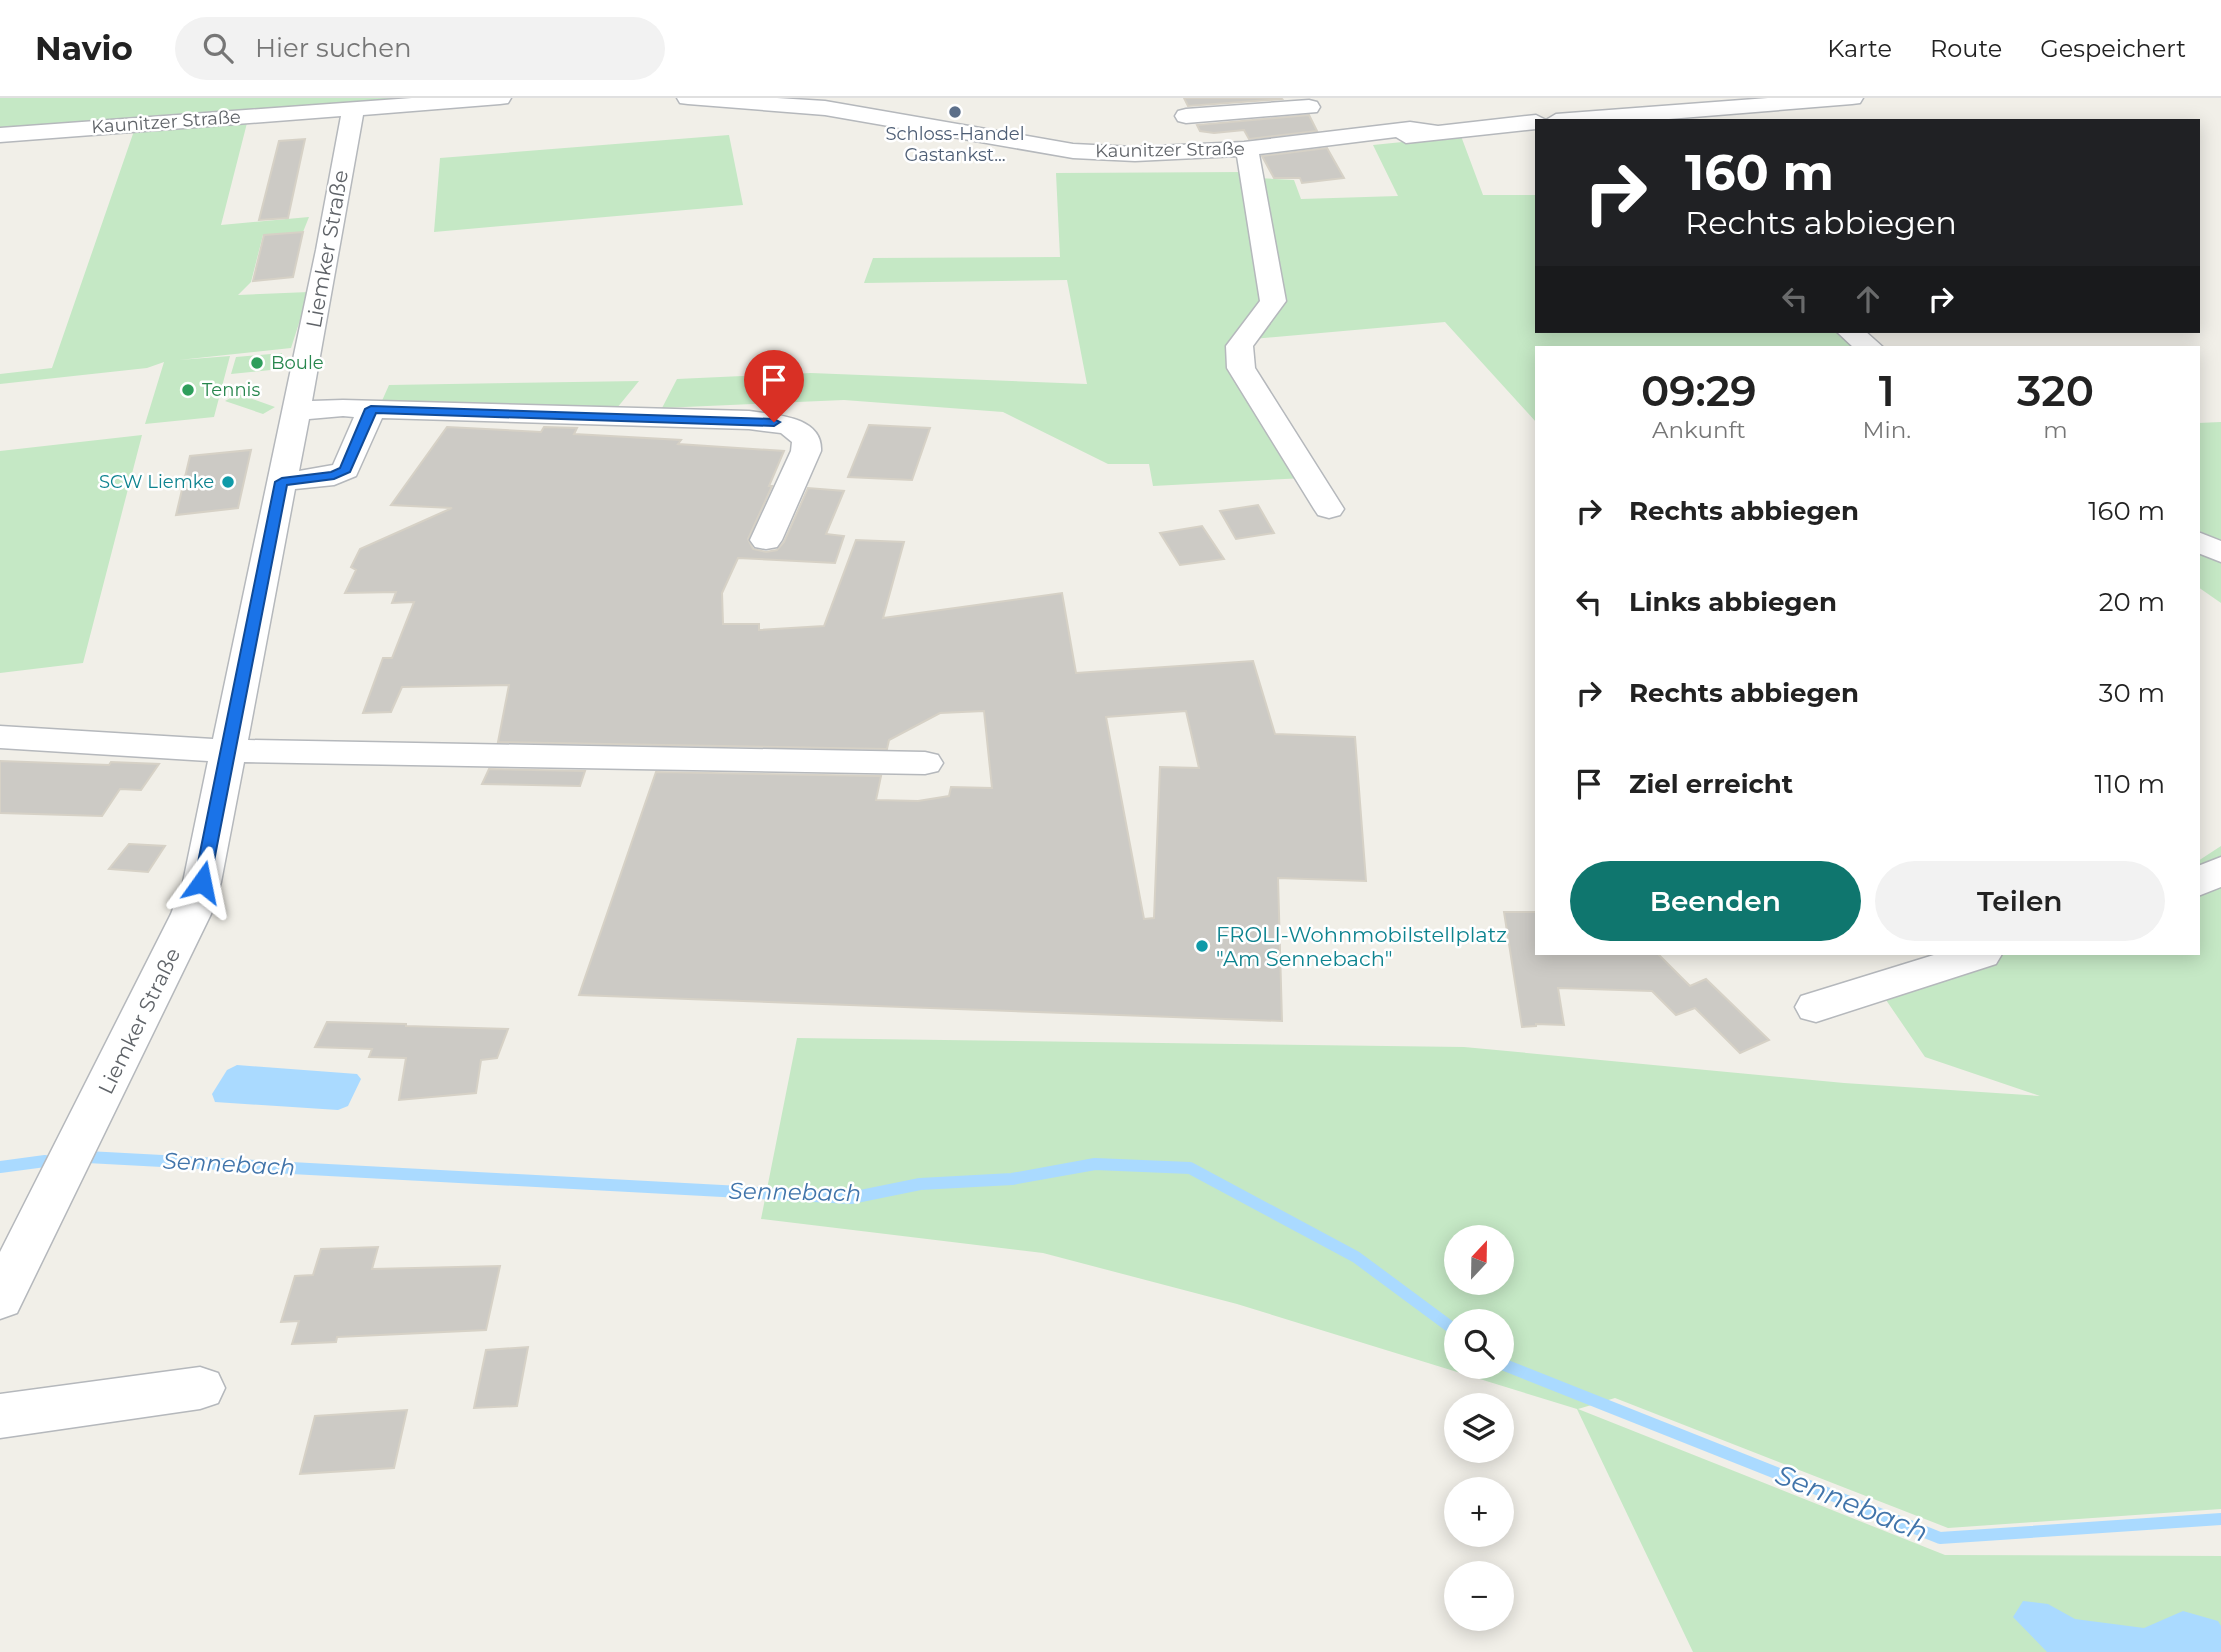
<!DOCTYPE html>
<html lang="de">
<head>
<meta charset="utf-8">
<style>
	:root { --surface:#fff; --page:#f2f2f2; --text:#222; --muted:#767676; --line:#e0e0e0; --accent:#0f766e }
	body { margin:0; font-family:Montserrat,sans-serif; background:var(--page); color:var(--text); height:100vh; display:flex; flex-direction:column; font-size:26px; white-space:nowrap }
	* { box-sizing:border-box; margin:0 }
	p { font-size:23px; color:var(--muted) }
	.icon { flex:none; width:38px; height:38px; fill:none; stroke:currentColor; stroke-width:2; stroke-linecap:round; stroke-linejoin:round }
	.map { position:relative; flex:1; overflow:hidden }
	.sheet { position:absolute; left:1535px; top:248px; width:665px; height:609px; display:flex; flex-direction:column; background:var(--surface); border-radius:0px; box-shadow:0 4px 18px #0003 }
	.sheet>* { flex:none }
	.banner { position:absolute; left:1535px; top:21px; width:665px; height:214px; border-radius:0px; box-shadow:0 4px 18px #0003; background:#202124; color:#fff; overflow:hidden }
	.needle { width:46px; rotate:22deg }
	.fabs { position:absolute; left:1444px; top:1127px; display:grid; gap:14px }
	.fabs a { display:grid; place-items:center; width:70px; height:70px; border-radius:50%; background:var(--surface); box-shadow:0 4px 18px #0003; font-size:35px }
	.pin { position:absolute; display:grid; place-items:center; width:60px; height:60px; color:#fff; margin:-72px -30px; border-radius:50% 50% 50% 0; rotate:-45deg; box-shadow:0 0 7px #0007 }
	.pin .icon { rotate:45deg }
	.me { position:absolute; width:77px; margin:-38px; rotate:12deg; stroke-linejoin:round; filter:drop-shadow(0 0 5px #0008) }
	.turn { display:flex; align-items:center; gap:24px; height:147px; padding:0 35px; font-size:32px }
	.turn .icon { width:91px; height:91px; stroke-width:2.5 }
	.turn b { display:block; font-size:49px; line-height:60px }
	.lanes { display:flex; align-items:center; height:66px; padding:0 35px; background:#0003; justify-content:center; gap:35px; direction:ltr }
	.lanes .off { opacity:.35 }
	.eta { display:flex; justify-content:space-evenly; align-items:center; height:119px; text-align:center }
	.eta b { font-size:42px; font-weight:600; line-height:49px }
	.action { display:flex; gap:14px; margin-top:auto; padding:14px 35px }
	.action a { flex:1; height:80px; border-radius:42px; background:var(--accent); color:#fff; font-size:28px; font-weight:600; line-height:80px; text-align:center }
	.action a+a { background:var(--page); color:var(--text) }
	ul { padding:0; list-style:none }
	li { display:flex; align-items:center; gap:21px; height:91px; padding:0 35px }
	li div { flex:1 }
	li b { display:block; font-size:26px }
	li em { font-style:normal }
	header { display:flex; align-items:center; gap:42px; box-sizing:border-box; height:98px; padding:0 35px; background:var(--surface); border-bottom:2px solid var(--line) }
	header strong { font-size:33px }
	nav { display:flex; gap:38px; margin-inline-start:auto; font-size:24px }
	.search { width:490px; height:63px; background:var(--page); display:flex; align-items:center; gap:18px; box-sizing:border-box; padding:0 24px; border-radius:38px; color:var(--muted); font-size:26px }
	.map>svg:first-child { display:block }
</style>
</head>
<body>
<header>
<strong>Navio</strong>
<div class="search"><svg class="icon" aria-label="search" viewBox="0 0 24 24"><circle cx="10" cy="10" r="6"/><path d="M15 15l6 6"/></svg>Hier suchen</div>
<nav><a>Karte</a><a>Route</a><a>Gespeichert</a></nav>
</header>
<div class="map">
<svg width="2221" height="1554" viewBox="0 0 2221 1554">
	<rect width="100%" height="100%" fill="#f1efe8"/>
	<path fill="#c5e8c5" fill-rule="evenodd" d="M0,0H434L0,31Z
		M247,25L221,127L309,119L303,134L263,137L251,184L238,197L309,194L291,250L179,262L230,258L214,319L145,326L164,264L147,270L0,286V276L52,270L134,33Z
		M729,37L743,107L434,134L440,60Z
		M1461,38L1483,97H1536V233H1842L1864,250H1536V324L1445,224L1253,241L1279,208L1258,80L1294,82L1301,101L1398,98L1373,47Z
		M1245,74L1263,205L1235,240L1304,380L1153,388L1149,366H1108L1003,314L844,302L662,310L677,281L811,275L1087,286L1067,182L864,185L873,160L1060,159L1056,75Z
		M282,255L280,271L231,276L236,259Z
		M639,283L617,310L381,305L389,287Z
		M238,296L275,309L263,316L225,303Z
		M2221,324V444L2198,432V325Z
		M142,337L83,565L0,575V353Z
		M2198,449L2221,461V505L2198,489Z
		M2221,748V1411L1948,1430L1615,1300L1578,1311L1945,1457L2221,1458V1554H1693L1577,1311L1237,1206L1043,1155L761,1121L797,940L1464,949L1844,985L2040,998L1925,959L1884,899L2000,856H2198V763ZM1456,1139H1502V1185H1456ZM1456,1223H1502V1269H1456Z"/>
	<path fill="#aadaff" d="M237,967L357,976L361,981L348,1008L338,1012L215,1004L212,996L227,972Z
		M2023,1503L2048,1506L2075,1521L2144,1530L2183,1513L2218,1523L2221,1528V1554H2047L2013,1519Z"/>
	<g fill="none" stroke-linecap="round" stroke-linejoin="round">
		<path stroke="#aadaff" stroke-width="12" d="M87,1059L851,1100L920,1086L1012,1081L1095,1066L1190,1070L1356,1159L1456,1233
			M0,1069L45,1063
			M1502,1266L1940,1440L2221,1421"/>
	</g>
	<path fill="#cccac5" stroke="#d6d1c6" stroke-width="2" fill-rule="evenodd" d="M1184,0H1281L1282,1L1188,8Z
		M1309,17L1317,33L1249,41L1244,32L1214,35L1200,33L1197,27Z
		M305,41L288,120L259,122L279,43Z
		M1327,50L1344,80L1302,85L1300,80H1274L1262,58Z
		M303,134L293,179L253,183L264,137Z
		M869,327L930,330L912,382L848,379Z
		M447,329L541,334L544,329L577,330L574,336L681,342L678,346L784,353L769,388H772L748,441L753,451L766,454L777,452L784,444L808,390L844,393L826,436L844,438L835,465L738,460L722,495L723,526H759V532L824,528L856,442L904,444L883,520L1062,495L1076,575L1253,563L1275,636L1355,639L1366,783L1278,780L1282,923L579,897L656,674L881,678L876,702L918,703L949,698L951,689L992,690L984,613L940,615L889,642L887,651L498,644L509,587L402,589L391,614L363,615L383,560H392L414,504L392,505L396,494L345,495L356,472L351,469L360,451L452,410L391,407ZM1186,613L1199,670L1160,669L1154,820L1144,821L1106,619Z
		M251,352L238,410L176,417L190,358Z
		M1258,407L1274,435L1236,441L1220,413Z
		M1202,428L1224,461L1180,467L1160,435Z
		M0,663L109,667L111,664L159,666L141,692L120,691L102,718L0,715Z
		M489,671L585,673L580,688L482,686Z
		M129,746L165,748L148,774L109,771Z
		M1504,814H1536V856H1658L1690,888L1706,881L1769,942L1740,955L1695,910L1676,917L1652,893L1558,890L1564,927L1536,926V928L1522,929Z
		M327,924L406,926V928L508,931L497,960L481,962L476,995L399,1002L406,960L369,959L372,951L315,949Z
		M378,1149L372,1171L500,1168L486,1232L337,1239L336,1244L292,1246L299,1223L281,1224L295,1178L313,1177L321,1151Z
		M528,1249L517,1308L474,1310L486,1252Z
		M407,1312L394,1370L300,1376L315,1318Z"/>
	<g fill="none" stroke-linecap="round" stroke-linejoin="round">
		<defs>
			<path id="minor" d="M412,0H511L508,5L500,6L363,17L312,303L343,302L749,313C775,317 823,318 821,353L782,442L777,449L766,451L755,449L750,442L791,353L792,344L781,335L749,331L382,320L356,378L334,387L295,391L248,642L925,654L938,657L943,665L938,673L925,676L244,664L221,784L211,816L17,1215L0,1221V1154L171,816L183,784L208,663L0,650V628L213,641L316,152L341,18L0,44V30ZM343,318L354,319L333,367L299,373L309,321Z
				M677,0H777L825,3L1073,46L1135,49L1244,44L1410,24L1438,28L1536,17L1546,22L1556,16L1768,0H1863L1860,5L1852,6L1644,23H1536V31L1406,45L1396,39L1259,56L1286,203L1253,248L1255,270L1344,411L1340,417L1329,420L1318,417L1314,411L1227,270L1226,248L1260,203L1237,58L1135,63L1073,60L825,17L688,6L680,5Z
				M1309,2L1317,4L1320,9L1317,14L1186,25L1178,23L1175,18L1178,13L1186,11Z
				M1836,233H1865L1884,250H1854Z
				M2198,434L2221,443V464L2198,455Z
				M2221,759V789L2198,798V768Z
				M1937,856H2002L1996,866L1816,924L1801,920L1795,909L1801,898Z
				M200,1269L218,1275L225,1290L218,1305L200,1311L0,1340V1296Z"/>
		</defs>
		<use href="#minor" stroke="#b5b8bc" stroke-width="3"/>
		<use href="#minor" fill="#fff" fill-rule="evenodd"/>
	</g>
	<path fill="#1a73e8" stroke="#114b97" stroke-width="2" d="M371,308L774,321L780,324L774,328L376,315L350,374L334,381L287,387L210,784L202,789L197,788L194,784L275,384L282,380L331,374L340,370L365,311Z"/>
	<circle fill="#5c6f8a" stroke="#fff" stroke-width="2.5" cx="955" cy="14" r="7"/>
	<g fill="#2e9e5b" stroke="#fff" stroke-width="2.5">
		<circle cx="257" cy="265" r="7"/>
		<circle cx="188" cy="292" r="7"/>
	</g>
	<g fill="#0f9aa8" stroke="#fff" stroke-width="2.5">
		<circle cx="228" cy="384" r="7"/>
		<circle cx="1202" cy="848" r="7"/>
	</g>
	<g text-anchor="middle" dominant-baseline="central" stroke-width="5" stroke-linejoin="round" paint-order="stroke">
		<g font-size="18" fill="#5f6368" stroke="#fff">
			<text transform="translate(166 24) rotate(-4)">Kaunitzer Straße</text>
			<text transform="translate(1170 52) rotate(-1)">Kaunitzer Straße</text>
		</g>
		<g font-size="18" fill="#4e5e75" stroke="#fff">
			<text x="955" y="36">Schloss-Handel<tspan x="955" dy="21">Gastankst...</tspan></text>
		</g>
		<g font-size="18" fill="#27864d" stroke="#fff" text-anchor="start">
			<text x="271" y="265">Boule</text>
			<text x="202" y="292">Tennis</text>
		</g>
		<g font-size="18" fill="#0d838f" stroke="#fff" text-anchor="end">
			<text x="214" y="384">SCW Liemke</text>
		</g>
		<g font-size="21" fill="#5f6368" stroke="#fff">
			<text transform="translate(327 151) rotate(-80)">Liemker Straße</text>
			<text transform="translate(139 923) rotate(-64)">Liemker Straße</text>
		</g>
		<g font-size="21" fill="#0d838f" stroke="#fff" text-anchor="start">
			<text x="1216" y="836">FROLI-Wohnmobilstellplatz<tspan x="1216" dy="24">"Am Sennebach"</tspan></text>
		</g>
		<g font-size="23" font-style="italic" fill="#4174aa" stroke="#fff">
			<text transform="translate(229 1066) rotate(3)">Sennebach</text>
			<text transform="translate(795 1094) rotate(1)">Sennebach</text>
		</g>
		<g font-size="28" font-style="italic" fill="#4174aa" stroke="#fff">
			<text transform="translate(1852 1405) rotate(22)">Sennebach</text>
		</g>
	</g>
</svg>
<div class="fabs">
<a><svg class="needle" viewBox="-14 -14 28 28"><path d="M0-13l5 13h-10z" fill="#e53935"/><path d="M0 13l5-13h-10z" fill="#767676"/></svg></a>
<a><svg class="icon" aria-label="search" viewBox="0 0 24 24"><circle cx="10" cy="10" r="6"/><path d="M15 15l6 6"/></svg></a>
<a><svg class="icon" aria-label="layers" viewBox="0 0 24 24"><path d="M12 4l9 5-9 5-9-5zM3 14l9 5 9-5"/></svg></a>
<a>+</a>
<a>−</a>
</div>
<div class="pin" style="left:774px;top:324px;background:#d93025"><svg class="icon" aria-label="arrive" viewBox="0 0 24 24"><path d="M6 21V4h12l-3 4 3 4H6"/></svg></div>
<svg class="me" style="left:202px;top:784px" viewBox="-20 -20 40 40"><path d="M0-17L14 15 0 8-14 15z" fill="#1a73e8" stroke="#fff" stroke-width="4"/></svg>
<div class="banner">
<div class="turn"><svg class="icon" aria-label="right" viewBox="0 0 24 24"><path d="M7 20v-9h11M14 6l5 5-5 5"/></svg><div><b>160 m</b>Rechts abbiegen</div></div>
<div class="lanes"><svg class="icon off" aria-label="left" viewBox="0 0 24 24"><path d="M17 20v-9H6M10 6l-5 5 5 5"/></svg><svg class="icon off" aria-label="ahead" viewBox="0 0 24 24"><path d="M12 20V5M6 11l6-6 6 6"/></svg><svg class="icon" aria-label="right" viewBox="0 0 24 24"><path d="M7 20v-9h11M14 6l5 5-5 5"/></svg></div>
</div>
<section class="sheet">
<div class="eta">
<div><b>09:29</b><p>Ankunft</p></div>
<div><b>1</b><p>Min.</p></div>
<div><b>320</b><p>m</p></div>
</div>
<ul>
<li><svg class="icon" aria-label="right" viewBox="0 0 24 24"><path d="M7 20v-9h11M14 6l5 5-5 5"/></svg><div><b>Rechts abbiegen</b></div><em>160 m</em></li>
<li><svg class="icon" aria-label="left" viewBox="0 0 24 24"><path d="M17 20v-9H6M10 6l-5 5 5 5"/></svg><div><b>Links abbiegen</b></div><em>20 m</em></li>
<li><svg class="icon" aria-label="right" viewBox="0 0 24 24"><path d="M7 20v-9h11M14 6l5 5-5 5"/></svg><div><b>Rechts abbiegen</b></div><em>30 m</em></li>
<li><svg class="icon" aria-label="arrive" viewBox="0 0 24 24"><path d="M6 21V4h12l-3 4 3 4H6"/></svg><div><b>Ziel erreicht</b></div><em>110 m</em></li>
</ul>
<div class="action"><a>Beenden</a><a>Teilen</a></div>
</section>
</div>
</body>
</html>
